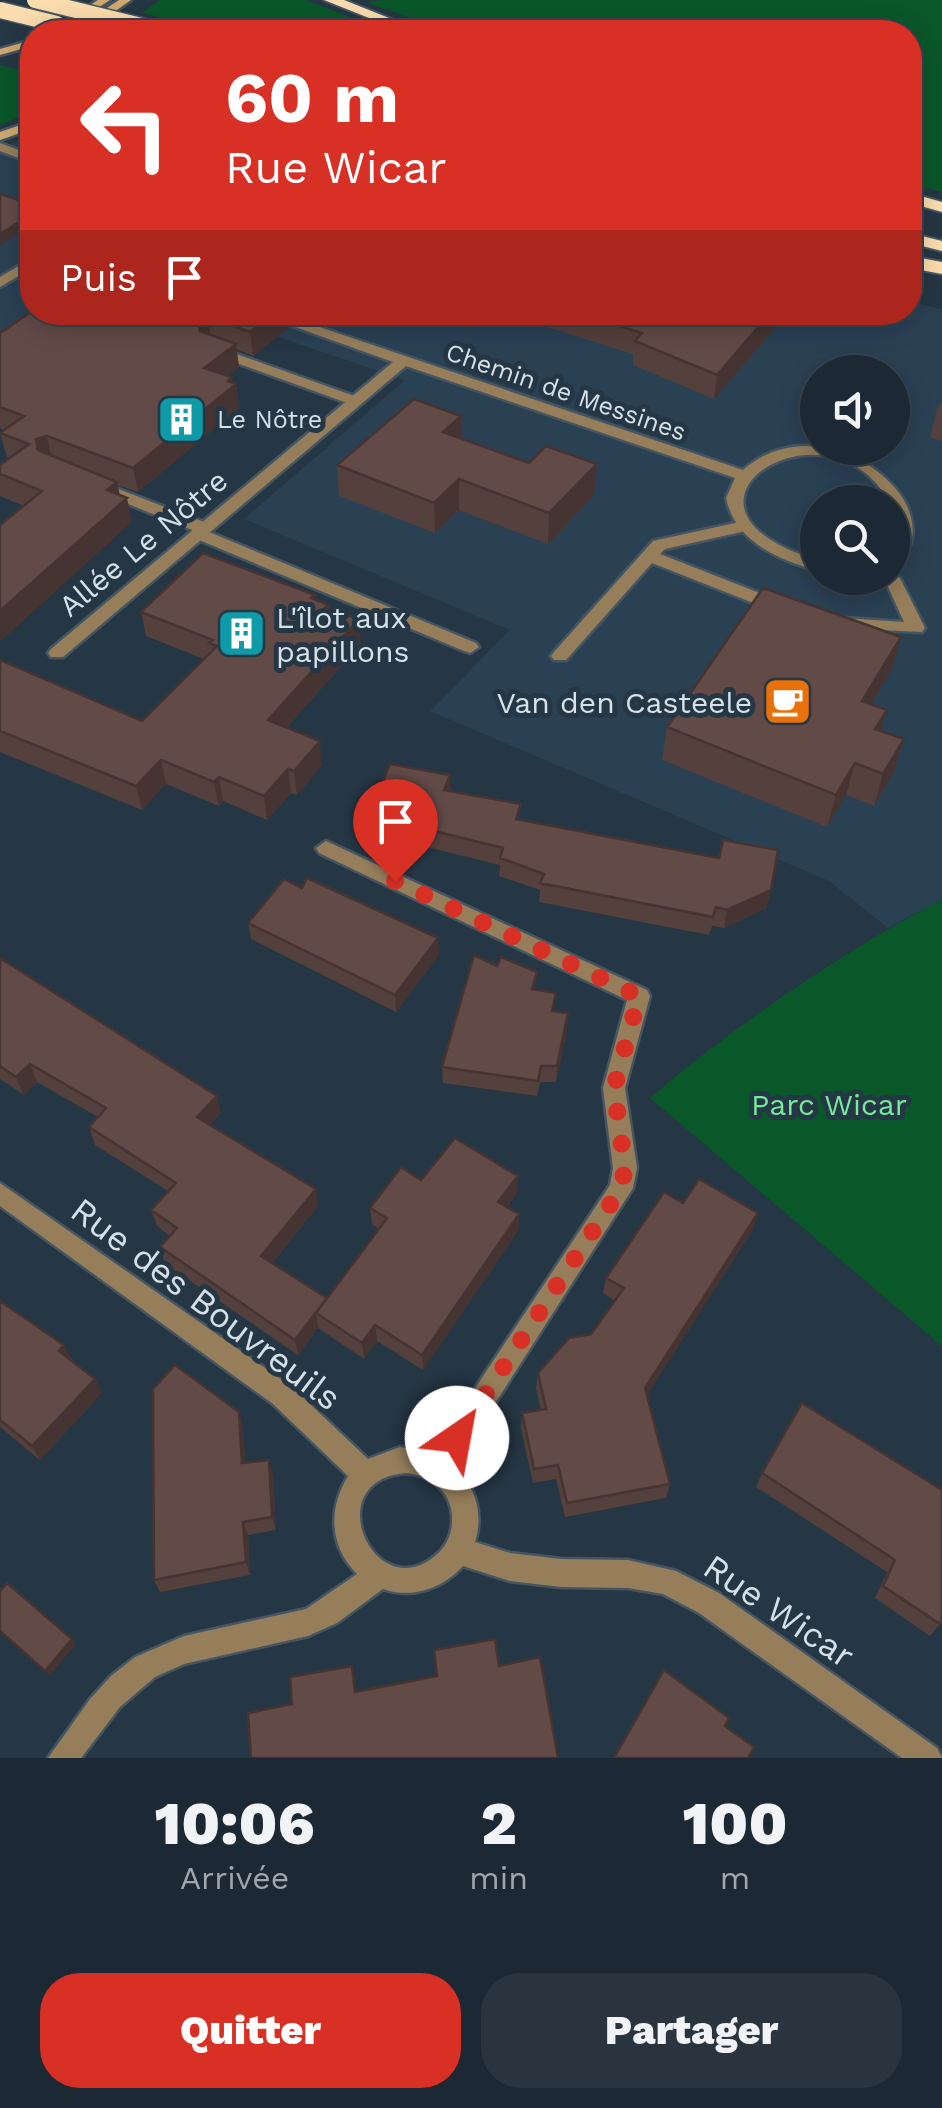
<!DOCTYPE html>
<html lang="fr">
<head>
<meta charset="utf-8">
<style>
	:root { --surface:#1c2833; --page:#29343f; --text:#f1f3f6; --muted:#a0a6ac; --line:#3a444e; --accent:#d93025 }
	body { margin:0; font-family:"Work Sans",sans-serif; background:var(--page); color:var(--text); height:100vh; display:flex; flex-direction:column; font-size:38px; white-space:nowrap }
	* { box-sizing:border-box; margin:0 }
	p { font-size:32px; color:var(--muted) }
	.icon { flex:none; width:55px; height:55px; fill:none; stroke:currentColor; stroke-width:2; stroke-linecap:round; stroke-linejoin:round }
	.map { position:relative; height:1758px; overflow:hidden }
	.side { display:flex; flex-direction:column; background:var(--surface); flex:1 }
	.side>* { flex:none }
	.hud { position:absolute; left:20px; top:20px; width:902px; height:305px; border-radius:40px; box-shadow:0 5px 25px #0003,0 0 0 2px var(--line); background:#d93025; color:#fff; overflow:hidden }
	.buttons { position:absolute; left:800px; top:355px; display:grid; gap:20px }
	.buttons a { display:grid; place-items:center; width:110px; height:110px; border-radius:50%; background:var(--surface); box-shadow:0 5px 25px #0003,0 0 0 2px var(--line); font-size:50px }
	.pin { position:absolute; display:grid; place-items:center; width:85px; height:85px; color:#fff; margin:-102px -42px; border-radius:50% 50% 50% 0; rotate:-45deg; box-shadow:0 0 10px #0007 }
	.pin .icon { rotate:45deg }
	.me { position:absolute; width:110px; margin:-55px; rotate:33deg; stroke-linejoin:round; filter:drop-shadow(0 0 8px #0008) }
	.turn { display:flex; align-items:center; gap:35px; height:210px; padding:0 40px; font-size:45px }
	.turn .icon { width:130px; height:130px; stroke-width:2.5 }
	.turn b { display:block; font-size:70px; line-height:85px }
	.then { display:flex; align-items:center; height:95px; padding:0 40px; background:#0003; gap:20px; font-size:38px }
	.eta { display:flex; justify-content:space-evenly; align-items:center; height:170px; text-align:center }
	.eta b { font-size:60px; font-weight:800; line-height:70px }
	.cta { display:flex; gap:20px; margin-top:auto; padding:20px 40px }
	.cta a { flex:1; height:115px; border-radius:40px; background:var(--accent); color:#fff; font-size:40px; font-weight:800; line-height:115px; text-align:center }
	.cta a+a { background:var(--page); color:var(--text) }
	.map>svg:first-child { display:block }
</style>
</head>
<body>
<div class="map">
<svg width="942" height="1758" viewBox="0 0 942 1758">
	<rect width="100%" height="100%" fill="#253644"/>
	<path fill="#2a4154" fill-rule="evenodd" d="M32,136V312H910V302L942,309V899L888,928L829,881L430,711L510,630L244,519L405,380L225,319L56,450L0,428V148ZM818,372H892V448H818ZM818,502H892V578H818Z"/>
	<path fill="#0a572a" d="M160,0H305L390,32H222L142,13Z
		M383,0H942V192L910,183V32H450L366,2Z
		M0,65L32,74V111L0,125Z
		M942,899V1346L650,1098C739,1022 839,955 942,899Z"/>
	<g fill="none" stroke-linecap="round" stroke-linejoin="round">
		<defs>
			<path id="service" d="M32,258V268L0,287V277Z
				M211,345L360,398L362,401L360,404H350L206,352L204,349Z
				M95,480L209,524V532L476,643L479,647L470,653L464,651L192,537V530L89,488L87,485Z
				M744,521L752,526L750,530L665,549L660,554L788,604L791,608L788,612H776L652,563L566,660H554L551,656L554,652L653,541Z
				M892,573L900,578L925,628L922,632L838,628L835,624L844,618L904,622L884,578H892Z"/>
			<path id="minor" d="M0,143L32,155V163L0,151Z
				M253,312H275L743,470C789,429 857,444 895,488C907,501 915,520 912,538C911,548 903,557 898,566L892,567L896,519L892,502H889C827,389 641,508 818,560V571C778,560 735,541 726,498L735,478L406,366L63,657H51L48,653L51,649L393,362Z
				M326,841L647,990L650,996L625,1088L637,1168L633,1188L455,1466C475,1486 484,1514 475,1542L510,1553L561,1559L628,1560L676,1571L719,1593L937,1748L942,1758H902L699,1613L663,1594L628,1588L561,1587L510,1581L463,1566C442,1589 412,1599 383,1589L337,1623L308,1636L184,1664L155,1677L120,1707L81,1758H48L90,1699L111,1676L135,1657L184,1636L306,1609L357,1574C329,1546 328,1509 348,1476L273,1404L0,1206V1183L291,1386L368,1459L400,1447L432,1453L610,1185L613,1168L603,1088L627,1000L319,853L316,848ZM406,1473C430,1475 451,1491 452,1516C453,1533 447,1546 435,1556C374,1607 317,1480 406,1473Z"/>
			<path id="secondary" d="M98,0H110L61,32H49Z
				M119,0H131L100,22H92V18Z
				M32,40V46L0,55V49Z
				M32,121V129L0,140V132Z"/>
			<path id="trunk" d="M324,0H344L424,32H404Z
				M910,193L942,202V212L910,203Z
				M910,233L942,241V251L910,243Z
				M910,256L942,262V274L910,268Z"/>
		</defs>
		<use href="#service" stroke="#455562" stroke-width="5"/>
		<use href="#minor" stroke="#455562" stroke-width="5"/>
		<use href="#secondary" stroke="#455562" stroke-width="5"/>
		<use href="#trunk" stroke="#455562" stroke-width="4"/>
		<use href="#service" fill="#967e5b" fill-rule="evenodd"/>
		<use href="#minor" fill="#967e5b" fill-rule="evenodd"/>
		<use href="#secondary" fill="#cfa86f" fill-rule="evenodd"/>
		<use href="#trunk" fill="#fadcae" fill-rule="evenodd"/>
		<defs>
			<path id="trunk-bridge" d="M35,0L166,32
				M0,10L57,24"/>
		</defs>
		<use href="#trunk-bridge" stroke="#455562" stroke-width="19" stroke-linecap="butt"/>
		<use href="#trunk-bridge" stroke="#fadcae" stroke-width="16"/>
	</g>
	<path fill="#54403d" d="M32,312H286L288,328L253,356L236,349L239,367L228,376L233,383L236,384L239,408L138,492L117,485L120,495L132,522L24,506L0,496V465L10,458L7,457L0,433L4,430L0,428V331L2,332Z
		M350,312H404L388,326Z
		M499,312H785L784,317L714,399L633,365V354Z
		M942,402V441L930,437L938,407Z
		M461,439L594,495L548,544L459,510L435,533L339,496L337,465Z
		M315,600L329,605V608L361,644L286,728L322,765L297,795L291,793L267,820L223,801L219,806L166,784L142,810L0,752V660L142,721L204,659L146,636L141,612Z
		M901,637L892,670L871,704L887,710L881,731L904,739L894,772L874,806L846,795L827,827L662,760L667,727Z
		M451,791L520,820L771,890L766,908L724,928L712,926L709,935L539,902L540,890L499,876L500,865L390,838V827L374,825L373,806Z
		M248,923L439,955L396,1012L251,939Z
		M0,958L221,1113L210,1125L318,1206L272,1263L327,1298L379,1229L372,1224L370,1208L421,1180L517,1193L507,1207L519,1214L518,1231L423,1370L377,1341L364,1359L318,1328L298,1355L165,1264L160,1247L170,1236L157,1226L151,1210L168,1191L95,1145L89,1127L98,1117L37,1082L24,1095L0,1079Z
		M536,990L554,1011L567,1029L556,1082H540L537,1096L443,1083L442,1067Z
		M683,1203L758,1213L753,1229L647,1395L670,1484L666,1498L565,1517L556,1479L533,1483L521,1428L522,1413L541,1410L536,1388L538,1373L591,1334L615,1301L603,1293L606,1278Z
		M0,1301L64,1345L71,1361L95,1379L102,1393L40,1460L0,1427Z
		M243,1427L245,1463L273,1474L276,1530L248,1535L250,1575L160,1592L154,1580Z
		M762,1473L942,1490L940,1624L930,1636L875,1598L887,1572L756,1487Z"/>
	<path fill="#453432" d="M32,214V225L0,245V234Z
		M276,312H286L288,328L253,356L250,332Z
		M387,312H404L388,326Z
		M771,312H785L784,317L714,399L717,375Z
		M208,317L211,340L201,345L198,321Z
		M236,344L239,367L208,392L204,368Z
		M232,377L233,386L236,384L239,408L138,492L133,468Z
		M461,416V446L443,432Z
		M47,436L52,460L38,450L36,439Z
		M597,464L594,495L548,544L549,513Z
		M459,479V510L435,533L434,503Z
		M117,482L121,503L127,498L132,522L0,642V611L107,490Z
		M359,619L361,644L271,744L268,720Z
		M901,637L892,670L853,733L862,701Z
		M887,710L878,742L875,729Z
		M904,739L894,772L874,806L883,774Z
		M320,741L322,765L297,795L294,771Z
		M161,760L166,784L142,810L136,786Z
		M855,763L846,795L827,827L836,795Z
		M288,769L291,793L267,820L264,796Z
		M450,775L451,794L444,790Z
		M219,777L223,801L219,806L214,782Z
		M771,890L766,908L724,928L727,910Z
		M438,938L439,955L396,1012L395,995Z
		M568,1013L567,1029L556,1082L557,1066Z
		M30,1064L37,1082L24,1095L16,1077Z
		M217,1096L221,1113L201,1134L197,1117Z
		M518,1176L517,1193L498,1219V1202Z
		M316,1189L318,1206L264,1272L261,1256Z
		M758,1213L753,1229L642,1403L645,1388Z
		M519,1214L518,1231L423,1370L422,1355Z
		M327,1298L316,1313L318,1328L298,1355L295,1340Z
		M375,1325L377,1341L364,1359L362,1343Z
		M64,1345L72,1360L66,1367L59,1351Z
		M95,1379L102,1393L40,1460L32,1446Z
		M239,1412L243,1427L246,1477L242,1463Z
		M269,1460L273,1474L276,1530L272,1517Z
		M243,1522L248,1535L250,1575L246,1562Z
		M72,1639L76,1644L50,1676L45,1671Z"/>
	<path fill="#624a47" stroke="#453432" stroke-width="2.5" d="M0,194L32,204V214L0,234Z
		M32,311V312H276L250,332L208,317L198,321L200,331L236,344L204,368L232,377L228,381L236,384L133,468L47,436L36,439L38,450L117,482L107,490L127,498L0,611V525L42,491L0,474V465L29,444L0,433L24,416L0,407V331L2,332Z
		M575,312H771L717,375L635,341L642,333Z
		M414,399L461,416L443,432L529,463L546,446L597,464L549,513L459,479L434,503L337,465Z
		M203,553L315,595L311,598L329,605L326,607L359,619L268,720L320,741L294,771L288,769L264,796L219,777L214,782L161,760L136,786L0,731V660L142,721L217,646L209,643L213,640L141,612Z
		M763,588L901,637L862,701L887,710L875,729L904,739L883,774L855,763L836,795L667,727Z
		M390,764L450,775L444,790L521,804L516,819L719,858L723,840L778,850L771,890L727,910L716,907L713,917L540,883L544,874L500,858L503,848L389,820L394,810L373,806Z
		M307,878L438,938L395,995L248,923L284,879L302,888Z
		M474,955L497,966L501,957L537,972L532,989L556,993L552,1011L568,1013L557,1066H541L538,1081L442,1067Z
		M0,958L217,1096L197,1117L316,1189L261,1256L327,1298L295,1340L160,1247L177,1228L151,1210L176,1183L89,1127L106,1108L30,1064L16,1077L0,1066Z
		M455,1138L518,1176L498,1202L519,1214L422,1355L375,1325L362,1343L316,1313L387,1218L370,1208L401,1167L421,1180Z
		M699,1179L758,1213L645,1388L670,1484L567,1503L558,1465L534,1469L522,1413L546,1409L538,1373L569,1338L591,1334L624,1288L606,1278L664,1192L683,1203Z
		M0,1301L64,1345L59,1351L95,1379L32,1446L0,1420Z
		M175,1365L239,1412L242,1463L269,1460L272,1517L243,1522L246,1562L154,1580L153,1389Z
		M802,1403L942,1490V1620L940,1624L883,1586L895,1560L762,1473Z
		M7,1583L72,1639L45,1671L0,1631V1591Z
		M495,1639L499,1666L540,1657L558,1758H251L248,1713L292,1704L290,1677L352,1666L355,1692L437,1676L434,1650Z
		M664,1670L729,1718L725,1726L754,1747L748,1758H614Z"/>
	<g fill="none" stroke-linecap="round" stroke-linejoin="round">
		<path stroke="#d93025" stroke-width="18" stroke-dasharray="0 32.4" d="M395,881L639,996L614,1088L625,1168L621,1188L457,1438"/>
	</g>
	<defs>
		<symbol id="building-square" viewBox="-11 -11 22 22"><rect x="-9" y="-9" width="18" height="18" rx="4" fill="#0f9aa8" stroke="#253644"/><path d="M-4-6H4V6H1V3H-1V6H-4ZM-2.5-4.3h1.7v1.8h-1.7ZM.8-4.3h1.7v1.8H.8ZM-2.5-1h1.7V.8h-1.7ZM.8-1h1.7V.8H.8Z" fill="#fff"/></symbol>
		<symbol id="cafe-square" viewBox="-11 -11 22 22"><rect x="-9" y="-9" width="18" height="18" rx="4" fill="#e8710a" stroke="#253644"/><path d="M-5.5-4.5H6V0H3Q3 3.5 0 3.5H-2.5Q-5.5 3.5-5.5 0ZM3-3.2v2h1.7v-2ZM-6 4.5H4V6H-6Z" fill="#fff"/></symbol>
	</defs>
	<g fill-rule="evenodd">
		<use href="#building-square" x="154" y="392" width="55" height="55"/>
		<use href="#building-square" x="214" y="606" width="55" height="55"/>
		<use href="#cafe-square" x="760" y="674" width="55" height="55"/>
	</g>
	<g text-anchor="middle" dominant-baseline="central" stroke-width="10" stroke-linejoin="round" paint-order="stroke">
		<g font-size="25" fill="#d6e1ea" stroke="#253644">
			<text transform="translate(566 392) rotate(19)">Chemin de Messines</text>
		</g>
		<g font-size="25" fill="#d6e1ea" stroke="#253644" text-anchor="start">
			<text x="217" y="419">Le Nôtre</text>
		</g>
		<g font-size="30" fill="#d6e1ea" stroke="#253644">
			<text transform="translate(143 543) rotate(-40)">Allée Le Nôtre</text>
		</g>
		<g font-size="30" fill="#d6e1ea" stroke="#253644" text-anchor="start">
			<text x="276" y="617">L'îlot aux<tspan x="276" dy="34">papillons</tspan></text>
			<text x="752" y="702" text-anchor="end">Van den Casteele</text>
		</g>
		<g font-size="30" fill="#75eb99" stroke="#253644">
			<text x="829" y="1104">Parc Wicar</text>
		</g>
		<g font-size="35" fill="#d6e1ea" stroke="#253644">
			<text transform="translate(206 1304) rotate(37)">Rue des Bouvreuils</text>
			<text transform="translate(779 1611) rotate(34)">Rue Wicar</text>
		</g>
	</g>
</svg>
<div class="buttons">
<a><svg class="icon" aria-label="sound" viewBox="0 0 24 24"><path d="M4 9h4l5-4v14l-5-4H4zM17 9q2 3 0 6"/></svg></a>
<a><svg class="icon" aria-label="search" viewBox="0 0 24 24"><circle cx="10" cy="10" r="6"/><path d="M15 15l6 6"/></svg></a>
</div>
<div class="pin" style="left:395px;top:881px;background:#d93025"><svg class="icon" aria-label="arrive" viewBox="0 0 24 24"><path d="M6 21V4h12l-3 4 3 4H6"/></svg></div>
<svg class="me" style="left:457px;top:1438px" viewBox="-20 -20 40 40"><circle r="19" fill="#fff"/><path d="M0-13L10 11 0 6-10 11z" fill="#d93025"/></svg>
<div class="hud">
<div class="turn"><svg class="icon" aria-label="left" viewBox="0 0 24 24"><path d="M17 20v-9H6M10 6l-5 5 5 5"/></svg><div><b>60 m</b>Rue Wicar</div></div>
<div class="then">Puis<svg class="icon" aria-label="arrive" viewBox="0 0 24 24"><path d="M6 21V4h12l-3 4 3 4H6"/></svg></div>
</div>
</div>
<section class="side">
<div class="eta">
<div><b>10:06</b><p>Arrivée</p></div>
<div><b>2</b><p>min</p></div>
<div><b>100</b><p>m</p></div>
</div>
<div class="cta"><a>Quitter</a><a>Partager</a></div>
</section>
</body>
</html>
